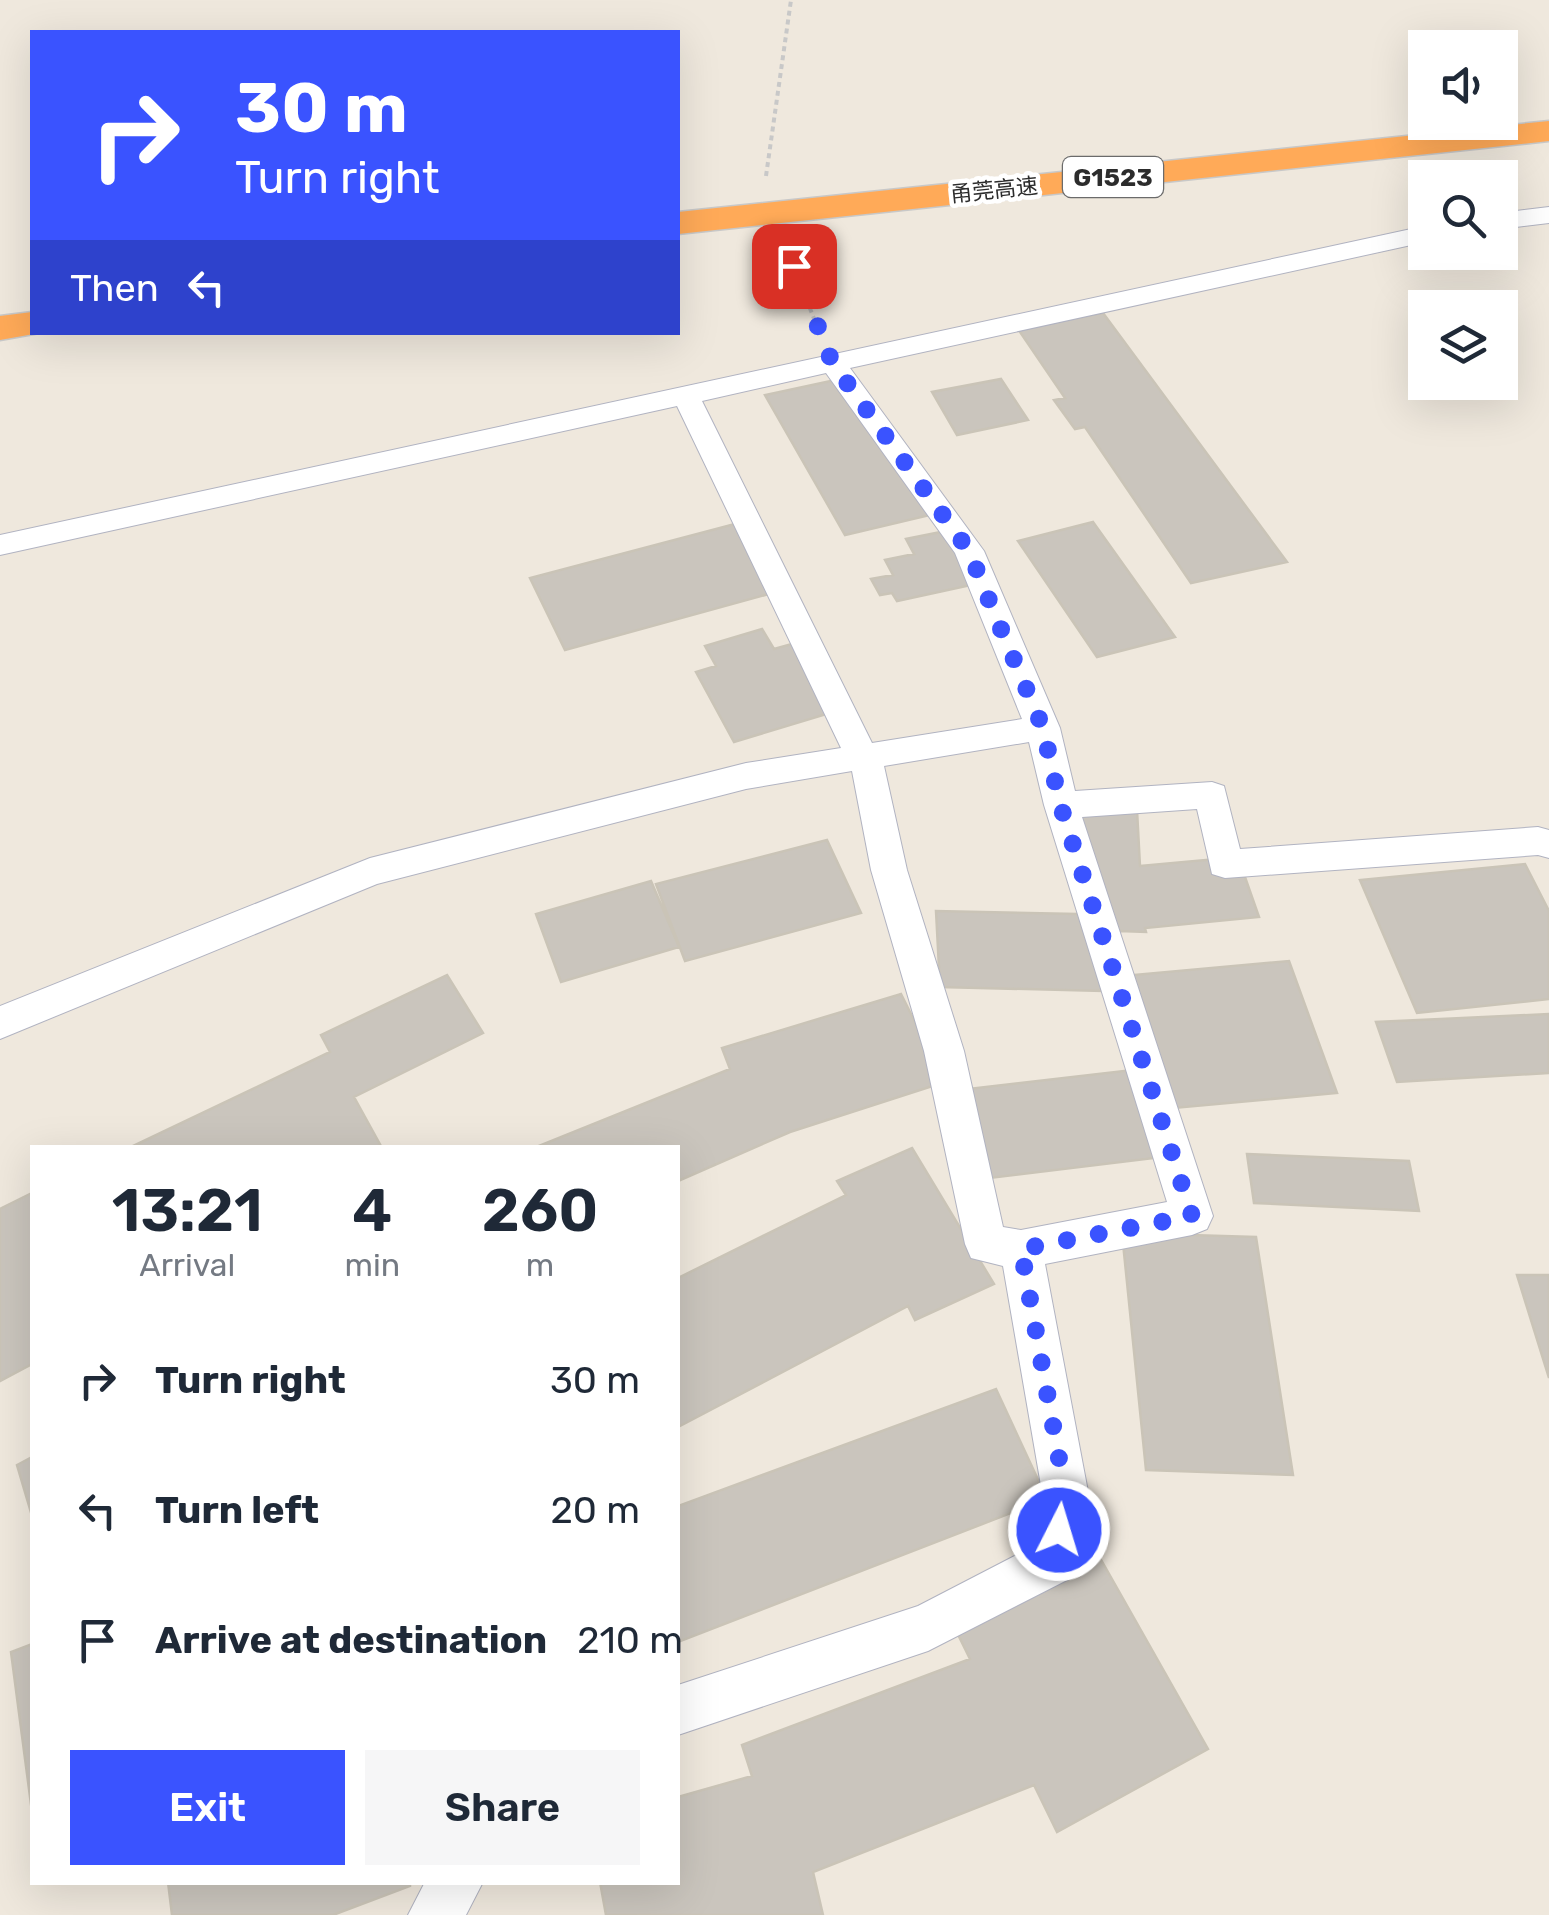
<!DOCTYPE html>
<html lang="en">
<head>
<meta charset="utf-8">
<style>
	:root { --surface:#fff; --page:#f6f6f7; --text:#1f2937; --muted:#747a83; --accent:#3a53ff }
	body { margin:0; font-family:Rubik,"Noto Sans SC",sans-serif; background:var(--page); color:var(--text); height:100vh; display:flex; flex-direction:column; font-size:38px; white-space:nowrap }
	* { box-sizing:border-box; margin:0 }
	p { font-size:32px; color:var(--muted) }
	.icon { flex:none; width:55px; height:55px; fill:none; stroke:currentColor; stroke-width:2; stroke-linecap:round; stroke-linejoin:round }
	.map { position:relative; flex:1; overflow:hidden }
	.details { position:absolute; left:30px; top:1145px; width:650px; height:740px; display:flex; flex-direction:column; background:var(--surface); border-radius:0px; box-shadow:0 10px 40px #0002 }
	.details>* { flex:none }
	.banner { position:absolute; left:30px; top:30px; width:650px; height:305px; border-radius:0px; box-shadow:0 10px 40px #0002; background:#3a53ff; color:#fff; overflow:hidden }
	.tools { position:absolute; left:1408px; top:30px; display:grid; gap:20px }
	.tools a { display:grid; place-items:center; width:110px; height:110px; border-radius:0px; background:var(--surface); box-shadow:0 10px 40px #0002; font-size:50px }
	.pin { position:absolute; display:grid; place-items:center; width:85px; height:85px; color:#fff; margin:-42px; border-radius:20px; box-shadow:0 5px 15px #0006 }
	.me { position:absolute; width:110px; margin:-55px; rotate:5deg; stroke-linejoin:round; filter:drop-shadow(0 0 8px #0008) }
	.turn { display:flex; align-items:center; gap:35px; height:210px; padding:0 40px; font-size:45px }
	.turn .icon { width:130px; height:130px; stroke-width:2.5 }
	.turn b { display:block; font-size:70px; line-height:85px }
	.then { display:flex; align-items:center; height:95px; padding:0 40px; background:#0003; gap:20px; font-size:38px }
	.eta { display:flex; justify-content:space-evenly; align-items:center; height:170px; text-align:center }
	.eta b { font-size:60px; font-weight:600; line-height:70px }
	.cta { display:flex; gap:20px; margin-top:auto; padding:20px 40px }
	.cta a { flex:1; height:115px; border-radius:0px; background:var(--accent); color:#fff; font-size:40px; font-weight:600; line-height:115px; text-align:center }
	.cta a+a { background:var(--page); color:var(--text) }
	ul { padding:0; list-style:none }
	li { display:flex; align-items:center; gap:30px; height:130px; padding:0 40px }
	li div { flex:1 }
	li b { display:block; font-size:38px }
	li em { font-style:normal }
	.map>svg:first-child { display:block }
</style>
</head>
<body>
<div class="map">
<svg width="1549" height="1915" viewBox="0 0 1549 1915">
	<rect width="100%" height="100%" fill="#efe8dd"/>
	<path fill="#cac5bd" stroke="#cac4b7" stroke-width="2.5" d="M1103,313L1287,562L1191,583L1085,427L1075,429L1054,400L1065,398L1018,329Z
		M845,378L930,515L845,535L765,395Z
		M1001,379L1028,420L957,435L932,392Z
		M1093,522L1175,637L1097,657L1018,541Z
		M735,524L776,592L565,650L530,578Z
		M946,531L976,584L897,601L892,593L880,595L871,579L893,575L885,560L914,554L906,539Z
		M762,629L774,649L792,644L833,712L734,742L696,672L716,666L705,646Z
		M1074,806L1137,810L1140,866L1238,857L1259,917L1145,928L1146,932L1119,931L1103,991L940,987L936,911L1078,914Z
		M827,840L861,913L685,961L656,884Z
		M1525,864L1549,911V999L1417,1013L1360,880Z
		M651,881L679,947L561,982L536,914Z
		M1289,961L1337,1093L1173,1108L1187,1154L990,1178L968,1089L1159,1067L1133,975Z
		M447,975L483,1033L354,1097L382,1148H129L330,1052L321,1035Z
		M901,994L945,1082L790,1132L678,1181V1148H534L730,1069L722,1048Z
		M1549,1014V1073L1397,1082L1376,1022Z
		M912,1148L994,1284L915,1320L908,1306L678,1427V1278L846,1195L837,1181Z
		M1247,1154L1409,1161L1419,1211L1254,1203Z
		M32,1193V1364L0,1381V1209Z
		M1122,1233L1256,1237L1293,1475L1146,1470Z
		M1517,1275H1549V1378Z
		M996,1389L1047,1499L678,1642V1506Z
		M32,1457V1516L17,1465Z
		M1091,1542L1208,1749L1057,1832L1034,1785L813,1872L823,1915H606L600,1882H678V1797L752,1776L742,1745L970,1659L948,1614Z
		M32,1644V1812L11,1652Z
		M168,1882H410V1886L333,1915H172Z"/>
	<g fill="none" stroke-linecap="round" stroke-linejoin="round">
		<defs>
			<path id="minor" d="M1549,207V223L1500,229V213Z
				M1425,226V242L850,368L984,551L1060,728L1075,791L1212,782L1224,786L1240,849L1538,827L1549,830V858L1538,855L1225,878L1212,874L1197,809L1082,817L1213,1216L1207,1229L1192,1235L1045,1264L1089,1497L1069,1579L928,1651L678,1735V1685L918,1606L1032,1547L1043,1497L1003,1266L971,1258L965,1244L924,1051L871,870L852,771L746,789L377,884L0,1039V1006L370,858L746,763L841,748L677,406L0,555V535ZM826,373L955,553L1022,719L872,743L702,401ZM1029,742L1044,805L1167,1202L1021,1230L1003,1227L964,1051L907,870L884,766Z
				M425,1882H483L466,1915H408Z"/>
			<path id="motorway" d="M1549,121V141L678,234V212Z
				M32,312V332H45L0,340V316Z"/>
		</defs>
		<use href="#minor" stroke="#b1b3c1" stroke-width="2"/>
		<use href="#motorway" stroke="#c8c8c8" stroke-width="3"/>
		<path stroke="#c8c8c8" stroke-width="4" stroke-dasharray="5 4" stroke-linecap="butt" d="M766,176L791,0
			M793,266L819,331"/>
		<path stroke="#c8c8c8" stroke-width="5" stroke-dasharray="6 4" stroke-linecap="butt" d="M818,328L820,333"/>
		<use href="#minor" fill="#fff" fill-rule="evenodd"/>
		<use href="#motorway" fill="#ffaa58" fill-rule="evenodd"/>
	</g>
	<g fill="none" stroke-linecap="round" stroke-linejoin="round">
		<path stroke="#3a53ff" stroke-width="18" stroke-dasharray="0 32.4" d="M794,266L832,362L969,551L998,622L1043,728L1060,804L1192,1216L1021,1249L1066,1497L1059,1530"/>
	</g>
	<g text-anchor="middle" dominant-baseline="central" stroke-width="9" stroke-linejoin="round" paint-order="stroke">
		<g font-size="22" fill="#2c2c2c" stroke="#fff">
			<text transform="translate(994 190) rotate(-6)">甬莞高速</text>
		</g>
		<rect fill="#fff" stroke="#6b6b6b" stroke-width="2.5" x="1063" y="157" width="100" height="40" rx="8"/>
		<g font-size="25" font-weight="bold" fill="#2c2c2c">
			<text x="1113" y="177">G1523</text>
		</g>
	</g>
</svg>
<div class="tools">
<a><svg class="icon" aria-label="sound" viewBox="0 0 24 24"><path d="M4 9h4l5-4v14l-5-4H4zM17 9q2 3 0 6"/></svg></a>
<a><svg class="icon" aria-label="search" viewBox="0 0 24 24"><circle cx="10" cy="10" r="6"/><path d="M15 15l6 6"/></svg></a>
<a><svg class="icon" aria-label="layers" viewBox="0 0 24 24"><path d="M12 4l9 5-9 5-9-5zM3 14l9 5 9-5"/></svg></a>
</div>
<div class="pin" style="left:794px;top:266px;background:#d93025"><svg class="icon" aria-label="arrive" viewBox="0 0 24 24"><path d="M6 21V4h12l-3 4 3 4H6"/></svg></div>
<svg class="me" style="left:1059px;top:1530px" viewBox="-20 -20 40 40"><circle r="17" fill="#3a53ff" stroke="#fff" stroke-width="3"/><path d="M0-11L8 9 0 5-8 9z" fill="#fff"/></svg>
<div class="banner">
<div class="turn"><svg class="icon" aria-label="right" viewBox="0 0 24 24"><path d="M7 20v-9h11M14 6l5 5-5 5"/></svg><div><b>30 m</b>Turn right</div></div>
<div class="then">Then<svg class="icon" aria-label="left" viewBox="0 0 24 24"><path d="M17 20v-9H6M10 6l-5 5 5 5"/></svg></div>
</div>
<section class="details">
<div class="eta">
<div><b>13:21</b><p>Arrival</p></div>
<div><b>4</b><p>min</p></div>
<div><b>260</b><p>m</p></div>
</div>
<ul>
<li><svg class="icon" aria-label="right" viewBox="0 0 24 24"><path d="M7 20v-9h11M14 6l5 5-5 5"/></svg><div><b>Turn right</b></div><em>30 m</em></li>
<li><svg class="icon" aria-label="left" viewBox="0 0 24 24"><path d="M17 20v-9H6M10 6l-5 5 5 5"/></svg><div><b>Turn left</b></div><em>20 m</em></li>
<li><svg class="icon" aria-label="arrive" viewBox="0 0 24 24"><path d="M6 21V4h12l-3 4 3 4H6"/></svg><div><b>Arrive at destination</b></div><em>210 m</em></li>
</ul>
<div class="cta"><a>Exit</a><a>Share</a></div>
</section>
</div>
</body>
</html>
